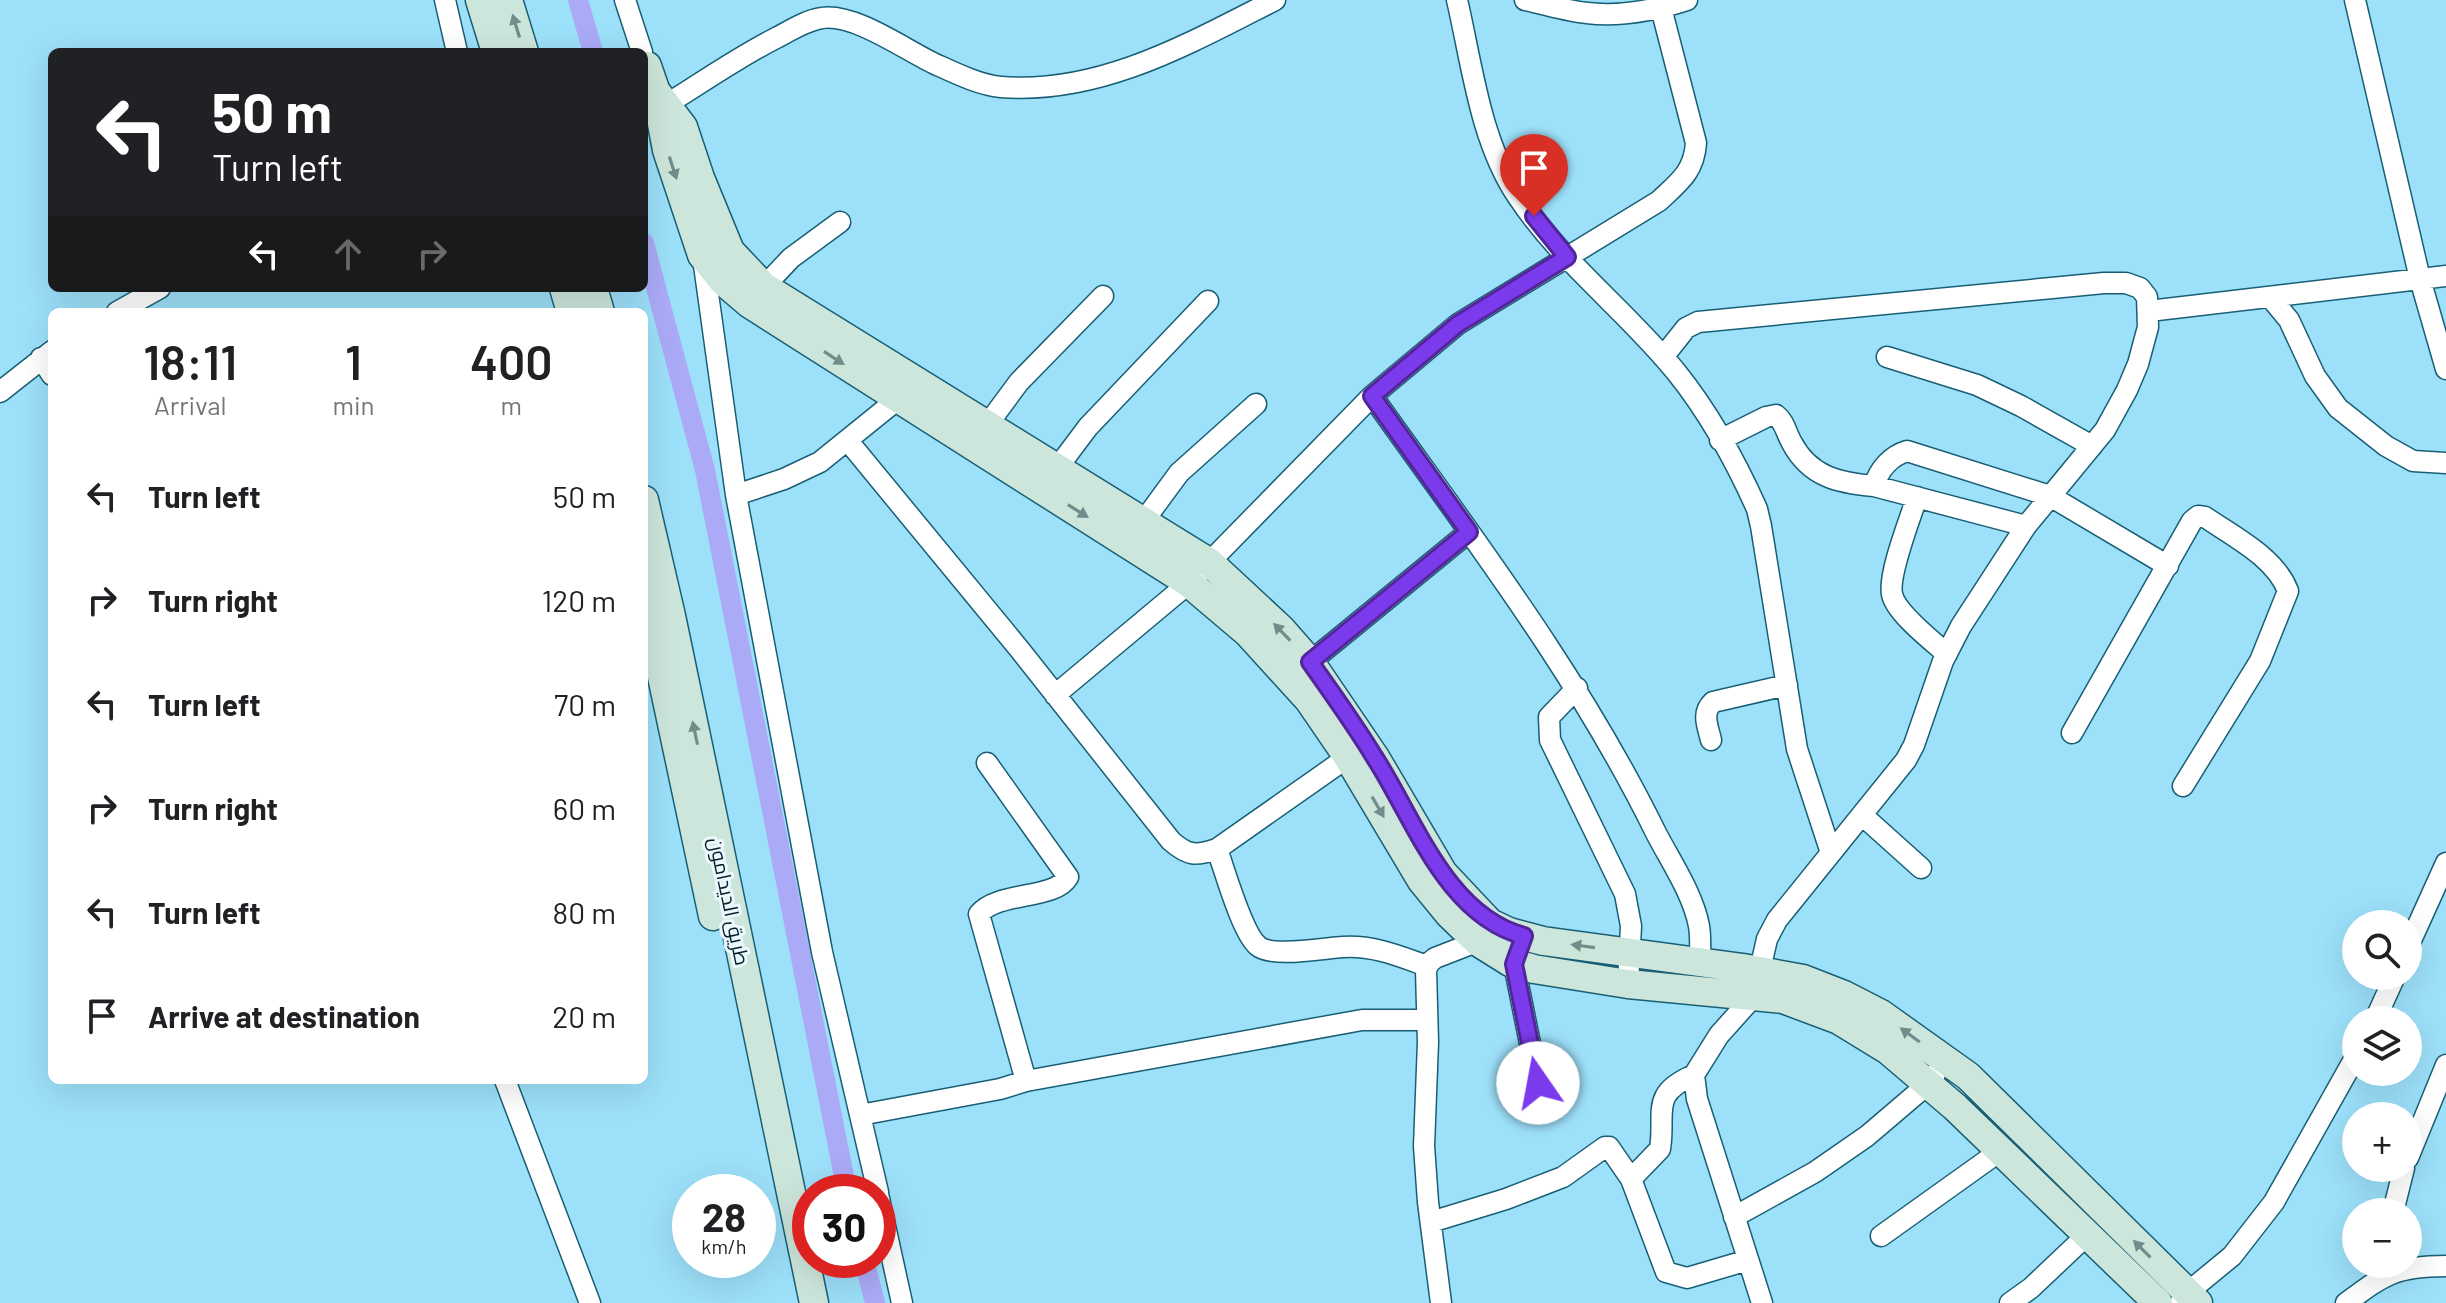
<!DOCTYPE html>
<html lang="en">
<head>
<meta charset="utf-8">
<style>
	:root { --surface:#fff; --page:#f2f2f2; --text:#202124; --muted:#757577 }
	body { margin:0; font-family:Barlow,Cairo,sans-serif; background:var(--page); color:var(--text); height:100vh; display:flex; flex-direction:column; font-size:30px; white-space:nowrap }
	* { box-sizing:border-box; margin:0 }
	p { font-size:26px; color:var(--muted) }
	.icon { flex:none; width:44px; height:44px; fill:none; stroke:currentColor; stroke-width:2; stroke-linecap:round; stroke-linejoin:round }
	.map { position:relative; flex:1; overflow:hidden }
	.details { position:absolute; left:48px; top:308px; width:600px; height:776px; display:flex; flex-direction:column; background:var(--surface); border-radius:12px; box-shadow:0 8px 32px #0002 }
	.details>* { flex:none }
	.top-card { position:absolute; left:48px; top:48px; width:600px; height:244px; border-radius:12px; box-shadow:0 8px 32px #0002; background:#202124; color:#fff; overflow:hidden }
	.fabs { position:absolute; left:2342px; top:910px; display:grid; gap:16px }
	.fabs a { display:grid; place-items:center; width:80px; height:80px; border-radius:50%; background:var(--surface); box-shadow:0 8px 32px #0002; font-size:40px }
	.speed { position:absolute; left:672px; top:1174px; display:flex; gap:16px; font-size:40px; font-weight:700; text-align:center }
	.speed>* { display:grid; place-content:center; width:104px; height:104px; border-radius:50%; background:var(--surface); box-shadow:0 8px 32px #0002; line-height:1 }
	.speed small { font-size:20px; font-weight:400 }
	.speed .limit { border:12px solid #d22; background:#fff; color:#111 }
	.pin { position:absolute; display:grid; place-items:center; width:68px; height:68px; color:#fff; margin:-82px -34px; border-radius:50% 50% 50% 0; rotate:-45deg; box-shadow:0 0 8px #0007 }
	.pin .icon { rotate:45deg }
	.me { position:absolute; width:88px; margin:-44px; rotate:348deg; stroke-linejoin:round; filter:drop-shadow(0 0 6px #0008) }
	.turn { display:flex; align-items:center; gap:28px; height:168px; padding:0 32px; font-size:36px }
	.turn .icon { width:104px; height:104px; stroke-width:2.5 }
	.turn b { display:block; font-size:56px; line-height:68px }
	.lanes { display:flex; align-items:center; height:76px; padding:0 32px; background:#0003; justify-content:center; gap:40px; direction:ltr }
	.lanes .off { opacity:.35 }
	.eta { display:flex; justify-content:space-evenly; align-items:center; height:136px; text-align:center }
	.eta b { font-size:48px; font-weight:600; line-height:56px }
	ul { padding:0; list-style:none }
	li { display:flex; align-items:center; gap:24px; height:104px; padding:0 32px }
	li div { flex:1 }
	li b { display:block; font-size:30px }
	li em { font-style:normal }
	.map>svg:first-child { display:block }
</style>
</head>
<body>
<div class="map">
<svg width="2446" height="1303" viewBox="0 0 2446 1303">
	<rect width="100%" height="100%" fill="#9de0fa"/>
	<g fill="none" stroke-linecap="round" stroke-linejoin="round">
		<path stroke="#abaaf7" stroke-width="20" d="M578,0L593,52
			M644,243L705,470L847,1192
			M864,1260L875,1303"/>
		<defs>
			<path id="street" d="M445,0L457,52
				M625,0L642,52
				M1457,0C1472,64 1480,141 1518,197C1562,263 1627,311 1677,373C1709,413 1736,462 1757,509L1761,526L1797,749L1831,853
				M1525,0C1545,4 1566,11 1587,13C1621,17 1656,10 1687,0
				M2355,0L2420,279L2446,369
				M659,109C699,85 736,58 778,37C791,30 807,20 822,18C854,13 904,49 933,63C953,72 979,85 1001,87C1100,95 1190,43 1275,0
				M703,258L736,495L822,952L878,1192
				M757,294L791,258L840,222
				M2270,297L2289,320L2315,376L2338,408L2386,446L2413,461L2446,463
				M2149,311L2446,276
				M117,312L160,288
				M1663,357L1686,328L1698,322L2104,283H2126L2140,288L2147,297L2148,327L2138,364L2127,390L2105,430L2026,526L1961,626L1943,661L1914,745L1906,760L1777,920L1767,939L1754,996L1719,1035L1694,1075L1697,1099L1762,1303
				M1887,357L1977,385L2021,406L2092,446
				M41,358L52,375
				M0,392L52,351
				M1372,396C1473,538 1579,676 1656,833C1671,862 1693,894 1699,926C1701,938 1700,950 1700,962
				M979,436L1019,382L1103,296
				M1720,440L1766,417L1776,415C1785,422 1786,433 1792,443C1810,477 1839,483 1874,486L2026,526
				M848,441L1020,650L1171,841C1188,856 1196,856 1217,849L1348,757
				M1049,479L1088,427L1208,301
				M1874,486C1879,469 1891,456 1907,451L2050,496L2168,566
				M736,495L784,479L820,462L898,399
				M1917,497C1910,519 1888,574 1892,594C1895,612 1932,641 1947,654
				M1135,533L1179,473L1256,404
				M1310,662L1469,532
				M1577,688L1549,717L1550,740L1625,894L1631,926L1628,984
				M1055,695L1189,583L1372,396L1458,324L1659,201C1679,182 1694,172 1696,143L1659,0
				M2072,733L2192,521L2198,516L2205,517C2234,537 2275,557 2288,591L2260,661L2183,786
				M1711,740C1708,727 1701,713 1713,702L1787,685
				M1862,815L1921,868
				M1217,849C1225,871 1242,933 1258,946C1272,958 1324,948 1343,947C1373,945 1399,956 1427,966
				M2408,947L2446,863
				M1518,954L1514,964L1516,974L1538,1083
				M2375,1020L2395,976
				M1694,1075C1649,1094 1666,1112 1660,1149L1631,1179L1666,1272L1687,1278L1748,1260
				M505,1080L590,1303
				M1026,1081L1362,1020H1427
				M860,1115L1000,1089L1026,1081L979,914C998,891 1055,900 1068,877L987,763
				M2408,1158L2446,1065
				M878,1194L902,1303
				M2393,1212L2404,1168
				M1734,1217L1815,1172L1867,1136L1928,1084L1935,1074
				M1431,1222L1506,1199L1563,1177L1605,1147H1609L1631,1179
				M1881,1236L2000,1151
				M2181,1301L2187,1293L2232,1256L2274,1202L2356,1056
				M1441,1303L1428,1202L1424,1146L1428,1042L1426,970L1429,963L1435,958L1489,937
				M2010,1303L2031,1288L2087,1235
				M2346,1303C2385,1274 2396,1266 2446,1266"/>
			<path id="secondary" d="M480,0L496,52
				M508,0L524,52
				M644,67L647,66L656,92L667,150L702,255L723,281L750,304L1189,583L1248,633L1309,700L1348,757L1422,881L1449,914L1478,942L1510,962L1534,969L1628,984L1783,999L1839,1020L1888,1050L1955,1107L2158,1303
				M657,93L683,127L700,178L730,251L764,287L1210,563L1281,629L1310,662L1376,759L1443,873L1490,923L1509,932L1543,941L1743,968L1803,979L1844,995L1881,1014L1968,1076L2198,1303
				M564,288L571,312
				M593,288L600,312
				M644,500L671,616L814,1303
				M644,592L713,916"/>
		</defs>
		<use href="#street" stroke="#185f75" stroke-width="23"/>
		<use href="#secondary" stroke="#185f75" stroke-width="31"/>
		<use href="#street" stroke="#fff" stroke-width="20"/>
		<use href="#secondary" stroke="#cde6db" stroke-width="28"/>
	</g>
	<defs><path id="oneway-solid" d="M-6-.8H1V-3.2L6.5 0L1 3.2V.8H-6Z" transform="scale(2)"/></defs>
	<g fill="#728c8b">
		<use href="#oneway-solid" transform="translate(516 26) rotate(-107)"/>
		<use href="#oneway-solid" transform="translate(673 168) rotate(72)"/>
		<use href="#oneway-solid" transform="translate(834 358) rotate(33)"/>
		<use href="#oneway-solid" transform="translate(1078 511) rotate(32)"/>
		<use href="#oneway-solid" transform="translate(1282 632) rotate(-134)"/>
		<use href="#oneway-solid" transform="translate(695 733) rotate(-102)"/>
		<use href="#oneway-solid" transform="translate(1378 807) rotate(60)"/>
		<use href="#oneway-solid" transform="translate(1583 946) rotate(-172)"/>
		<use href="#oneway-solid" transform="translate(1910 1035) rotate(-144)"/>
		<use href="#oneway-solid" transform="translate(2142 1249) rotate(-135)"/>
	</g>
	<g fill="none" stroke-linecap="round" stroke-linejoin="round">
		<defs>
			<path id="route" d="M1534,216L1567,257L1458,324L1372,396L1469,532L1310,662C1332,693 1355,725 1375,758C1415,820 1446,915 1524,936L1514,964L1538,1083"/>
		</defs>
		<use href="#route" stroke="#51269a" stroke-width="20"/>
		<use href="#route" stroke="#7c3aed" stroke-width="14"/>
	</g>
	<g text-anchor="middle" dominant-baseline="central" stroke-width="6" stroke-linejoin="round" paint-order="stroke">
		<g font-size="20" fill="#031f29" stroke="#ebf8fd">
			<text transform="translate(730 901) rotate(78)">طريق الديدامون</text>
		</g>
	</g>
</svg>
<div class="fabs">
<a><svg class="icon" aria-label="search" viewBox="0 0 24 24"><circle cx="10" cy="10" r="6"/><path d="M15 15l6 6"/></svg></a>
<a><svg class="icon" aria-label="layers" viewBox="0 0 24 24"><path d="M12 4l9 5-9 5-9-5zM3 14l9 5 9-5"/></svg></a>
<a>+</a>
<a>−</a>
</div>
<div class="speed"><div>28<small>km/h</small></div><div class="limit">30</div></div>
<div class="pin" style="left:1534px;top:216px;background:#d93025"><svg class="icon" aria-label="arrive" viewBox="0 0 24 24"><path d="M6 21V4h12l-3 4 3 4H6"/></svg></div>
<svg class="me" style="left:1538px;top:1083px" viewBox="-20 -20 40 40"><circle r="19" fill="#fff"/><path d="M0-13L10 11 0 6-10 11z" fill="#7c3aed"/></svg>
<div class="top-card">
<div class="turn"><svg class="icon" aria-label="left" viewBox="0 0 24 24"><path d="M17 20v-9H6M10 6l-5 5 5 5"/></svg><div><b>50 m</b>Turn left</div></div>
<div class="lanes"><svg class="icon" aria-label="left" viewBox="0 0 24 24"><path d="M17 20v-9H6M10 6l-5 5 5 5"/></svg><svg class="icon off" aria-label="ahead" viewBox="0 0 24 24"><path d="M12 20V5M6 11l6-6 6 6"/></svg><svg class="icon off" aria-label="right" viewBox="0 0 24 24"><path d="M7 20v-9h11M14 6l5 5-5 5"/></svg></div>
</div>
<section class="details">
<div class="eta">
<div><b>18:11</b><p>Arrival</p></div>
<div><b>1</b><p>min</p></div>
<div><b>400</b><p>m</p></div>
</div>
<ul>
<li><svg class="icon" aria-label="left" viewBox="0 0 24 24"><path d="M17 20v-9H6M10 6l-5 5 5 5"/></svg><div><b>Turn left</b></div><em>50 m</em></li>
<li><svg class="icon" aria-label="right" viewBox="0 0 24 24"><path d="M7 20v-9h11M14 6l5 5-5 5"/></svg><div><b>Turn right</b></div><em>120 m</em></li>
<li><svg class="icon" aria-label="left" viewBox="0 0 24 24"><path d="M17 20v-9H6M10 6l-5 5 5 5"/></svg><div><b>Turn left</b></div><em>70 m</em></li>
<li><svg class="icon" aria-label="right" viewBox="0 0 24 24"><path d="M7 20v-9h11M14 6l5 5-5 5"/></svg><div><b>Turn right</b></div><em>60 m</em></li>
<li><svg class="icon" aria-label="left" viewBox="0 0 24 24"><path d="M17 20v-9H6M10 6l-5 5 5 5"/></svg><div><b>Turn left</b></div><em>80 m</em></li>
<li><svg class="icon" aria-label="arrive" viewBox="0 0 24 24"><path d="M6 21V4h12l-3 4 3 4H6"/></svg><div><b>Arrive at destination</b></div><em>20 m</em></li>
</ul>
</section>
</div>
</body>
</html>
